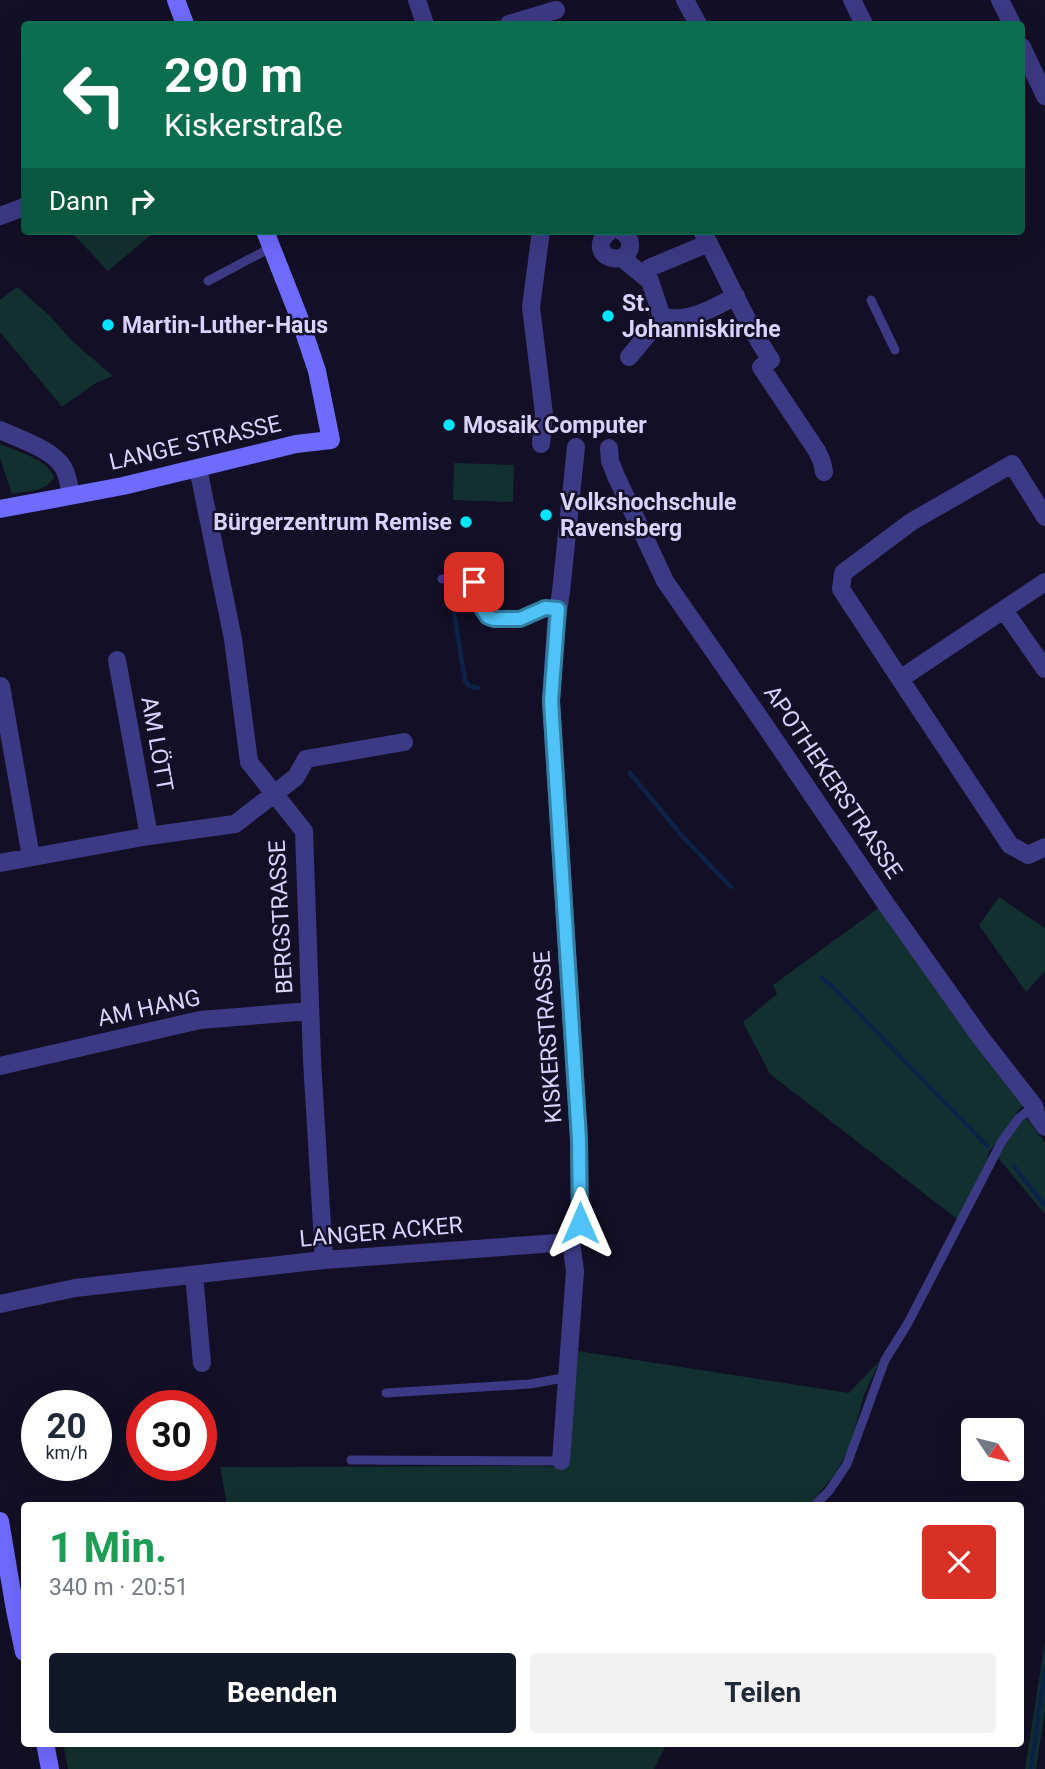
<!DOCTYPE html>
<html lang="de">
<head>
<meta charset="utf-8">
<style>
	:root { --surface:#fff; --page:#f2f2f3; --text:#1f2937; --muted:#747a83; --accent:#111827 }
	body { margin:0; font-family:Roboto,sans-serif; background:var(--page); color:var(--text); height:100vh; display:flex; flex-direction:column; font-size:26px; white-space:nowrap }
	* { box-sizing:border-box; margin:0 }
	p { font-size:23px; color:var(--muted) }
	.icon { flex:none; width:38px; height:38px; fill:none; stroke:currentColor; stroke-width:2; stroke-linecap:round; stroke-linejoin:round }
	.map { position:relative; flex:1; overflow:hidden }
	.side { position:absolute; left:21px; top:1502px; width:1003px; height:245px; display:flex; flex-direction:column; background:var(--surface); border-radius:7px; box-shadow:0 7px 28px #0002 }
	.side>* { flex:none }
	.guide { position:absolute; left:21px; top:21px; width:1004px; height:214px; border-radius:7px; box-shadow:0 7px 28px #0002; background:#0b6e4f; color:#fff; overflow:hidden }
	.needle { width:46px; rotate:125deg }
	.fabs { position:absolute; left:961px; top:1418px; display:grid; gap:14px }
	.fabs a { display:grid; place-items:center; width:63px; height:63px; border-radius:7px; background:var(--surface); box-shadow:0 7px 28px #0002; font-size:35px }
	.speed { position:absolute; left:21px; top:1390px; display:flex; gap:14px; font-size:35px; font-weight:700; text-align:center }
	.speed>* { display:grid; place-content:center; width:91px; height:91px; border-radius:50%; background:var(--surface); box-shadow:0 7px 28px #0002; line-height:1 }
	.speed small { font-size:18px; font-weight:400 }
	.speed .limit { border:10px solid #d22; background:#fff; color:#111 }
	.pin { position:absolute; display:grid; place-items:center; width:60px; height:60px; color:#fff; margin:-30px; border-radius:14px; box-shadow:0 4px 10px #0006 }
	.me { position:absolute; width:77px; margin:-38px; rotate:0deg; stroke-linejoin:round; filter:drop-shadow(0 0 5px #0008) }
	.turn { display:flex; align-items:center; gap:24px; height:147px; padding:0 28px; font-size:32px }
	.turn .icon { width:91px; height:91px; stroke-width:2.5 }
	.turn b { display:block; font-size:49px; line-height:60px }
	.then { display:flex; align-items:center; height:66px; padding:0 28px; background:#0003; gap:14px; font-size:26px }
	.round { display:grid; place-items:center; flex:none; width:74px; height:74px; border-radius:7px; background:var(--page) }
	.head { display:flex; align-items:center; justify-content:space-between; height:119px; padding:0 28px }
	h1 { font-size:42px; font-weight:700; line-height:52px; color:#1e9e55 }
	.primary-button { display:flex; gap:14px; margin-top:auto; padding:14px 28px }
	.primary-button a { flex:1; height:80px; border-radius:7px; background:var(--accent); color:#fff; font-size:28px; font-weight:700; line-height:80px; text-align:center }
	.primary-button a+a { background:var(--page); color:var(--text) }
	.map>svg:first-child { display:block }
</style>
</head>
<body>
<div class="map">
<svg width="1045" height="1769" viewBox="0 0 1045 1769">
	<rect width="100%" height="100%" fill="#130f26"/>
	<path fill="#12302f" d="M70,231H151L153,233L108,271Z
		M17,287L51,317L72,341L113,376L94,384L62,407L0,332V300Z
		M0,444C18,452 46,458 54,477C47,492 26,491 12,494L0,458Z
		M454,463L514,465L513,502L453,500Z
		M999,897L1045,928V971L1026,992L979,925Z
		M880,907L1025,1102C1014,1115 1000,1142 989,1151L986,1165L957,1219L770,1074L743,1022L777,994L773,985Z
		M1027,1118L1045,1143V1214L998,1158C1006,1143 1013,1127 1027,1118Z
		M578,1351L849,1393L880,1360L864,1395L850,1446L835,1474L810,1505H227L220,1467L543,1466L565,1468Z
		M1045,1642V1710L1036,1769H1025Z
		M63,1743H667L654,1769H68Z"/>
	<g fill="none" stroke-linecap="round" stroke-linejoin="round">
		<path stroke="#0c2248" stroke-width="4.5" d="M453,606L465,681L469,686L478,688
			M630,773L683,837L731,887
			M822,978L832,986L987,1146
			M1014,1166L1045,1206
			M1031,1769L1045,1669"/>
		<path stroke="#3d3a85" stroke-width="9" d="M208,281L272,247
			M871,300L895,350
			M442,579C450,578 461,576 469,579C488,586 475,614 494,619C503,621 518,620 527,617C538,612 545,607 558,609
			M386,1393L530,1384L568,1377
			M351,1460L561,1461
			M815,1505L829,1491L847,1464L885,1360L908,1323L1002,1141L1019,1118L1034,1106"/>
		<path stroke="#3d3a85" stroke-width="18" d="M417,0L425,24
			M685,0L698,24
			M852,0L864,24
			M1000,0L1012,24
			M509,24L556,10
			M1022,47L1045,96
			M0,216L24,207
			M541,231L531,307L544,414L541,444
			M610,231C593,243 601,262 622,258
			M621,231C633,238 633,251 622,258L650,281L662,317L629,357
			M702,231C726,274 744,320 771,360L761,367L817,451L822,462L824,472
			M644,276L649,268L709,243
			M662,317C689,323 713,308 736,296
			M0,430C19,439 52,449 63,467C68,475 69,486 71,495
			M609,448L610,461L616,476L665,581L764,724L886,904L981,1038L1034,1106L1036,1114L1045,1127
			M198,468L233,639L249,762L304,831L312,1060L324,1260
			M1045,517L1012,464L911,522L843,573L841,589L900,679L1045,582
			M1004,610L1045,669
			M117,660L149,836
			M900,679L1010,845L1028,855L1045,847
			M1,686L31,857
			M0,863L149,836L235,824L296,777L306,759L404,742
			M0,1066L200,1020L310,1011
			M194,1275L202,1363
			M0,1304L75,1288L324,1260L571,1242
			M561,1461L575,1271L571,1242L580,1223L579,1139L551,701L556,624L561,592L576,447"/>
		<path stroke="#6f6bff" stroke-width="18" d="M176,0L185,24
			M0,509L123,486L296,444L331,440L317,371L299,317L265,231
			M0,1521L15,1610L24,1652
			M45,1743L50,1769"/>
	</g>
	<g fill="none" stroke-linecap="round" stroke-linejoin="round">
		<defs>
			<path id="route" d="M474,582L479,588L483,610L488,617L494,619H520L545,608L558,609L551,701L579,1139L580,1223"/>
		</defs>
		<use href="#route" stroke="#337fa1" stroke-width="18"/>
		<use href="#route" stroke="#4fc3f7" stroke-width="12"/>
	</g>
	<g fill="#00e5ff" stroke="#130f26" stroke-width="2.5">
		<circle cx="608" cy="316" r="7"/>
		<circle cx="108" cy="325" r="7"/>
		<circle cx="449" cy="425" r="7"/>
		<circle cx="546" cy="515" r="7"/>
		<circle cx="466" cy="522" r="7"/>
	</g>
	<g text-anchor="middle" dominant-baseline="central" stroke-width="5" stroke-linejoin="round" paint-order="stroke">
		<g font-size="23" font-weight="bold" fill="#d9d4ff" stroke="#130f26" text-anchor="start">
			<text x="622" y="303">St.<tspan x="622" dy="26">Johanniskirche</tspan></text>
			<text x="122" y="325">Martin-Luther-Haus</text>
			<text x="463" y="425">Mosaik Computer</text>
			<text x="560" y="502">Volkshochschule<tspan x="560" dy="26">Ravensberg</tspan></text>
			<text x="452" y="522" text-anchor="end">Bürgerzentrum Remise</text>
		</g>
		<g font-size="23" fill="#d9d4ff" stroke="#130f26">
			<text transform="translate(195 443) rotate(-13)">LANGE STRASSE</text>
			<text transform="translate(157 744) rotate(80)">AM LÖTT</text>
			<text transform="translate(833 782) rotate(56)">APOTHEKERSTRASSE</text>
			<text transform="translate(281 917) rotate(-93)">BERGSTRASSE</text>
			<text transform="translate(149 1008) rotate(-12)">AM HANG</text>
			<text transform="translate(548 1037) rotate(-94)">KISKERSTRASSE</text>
			<text transform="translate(381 1232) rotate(-5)">LANGER ACKER</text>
		</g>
	</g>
</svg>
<div class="fabs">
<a><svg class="needle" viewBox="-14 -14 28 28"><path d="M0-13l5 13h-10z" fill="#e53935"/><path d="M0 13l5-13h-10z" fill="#747a83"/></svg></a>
</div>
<div class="speed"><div>20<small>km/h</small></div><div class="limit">30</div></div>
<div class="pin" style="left:474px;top:582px;background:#d93025"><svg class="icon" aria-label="arrive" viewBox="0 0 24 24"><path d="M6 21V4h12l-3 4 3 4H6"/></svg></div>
<svg class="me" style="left:580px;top:1223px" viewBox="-20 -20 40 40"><path d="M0-17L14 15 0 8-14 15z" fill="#4fc3f7" stroke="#fff" stroke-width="4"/></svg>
<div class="guide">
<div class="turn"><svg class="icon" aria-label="left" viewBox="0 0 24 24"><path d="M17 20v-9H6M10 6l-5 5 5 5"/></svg><div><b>290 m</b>Kiskerstraße</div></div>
<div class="then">Dann<svg class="icon" aria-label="right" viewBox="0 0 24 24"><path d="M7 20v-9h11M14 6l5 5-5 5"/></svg></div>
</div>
<section class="side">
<div class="head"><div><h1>1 Min.</h1><p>340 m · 20:51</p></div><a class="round" style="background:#d93025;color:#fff"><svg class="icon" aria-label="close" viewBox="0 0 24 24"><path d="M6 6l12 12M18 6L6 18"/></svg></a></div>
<div class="primary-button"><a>Beenden</a><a>Teilen</a></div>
</section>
</div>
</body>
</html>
